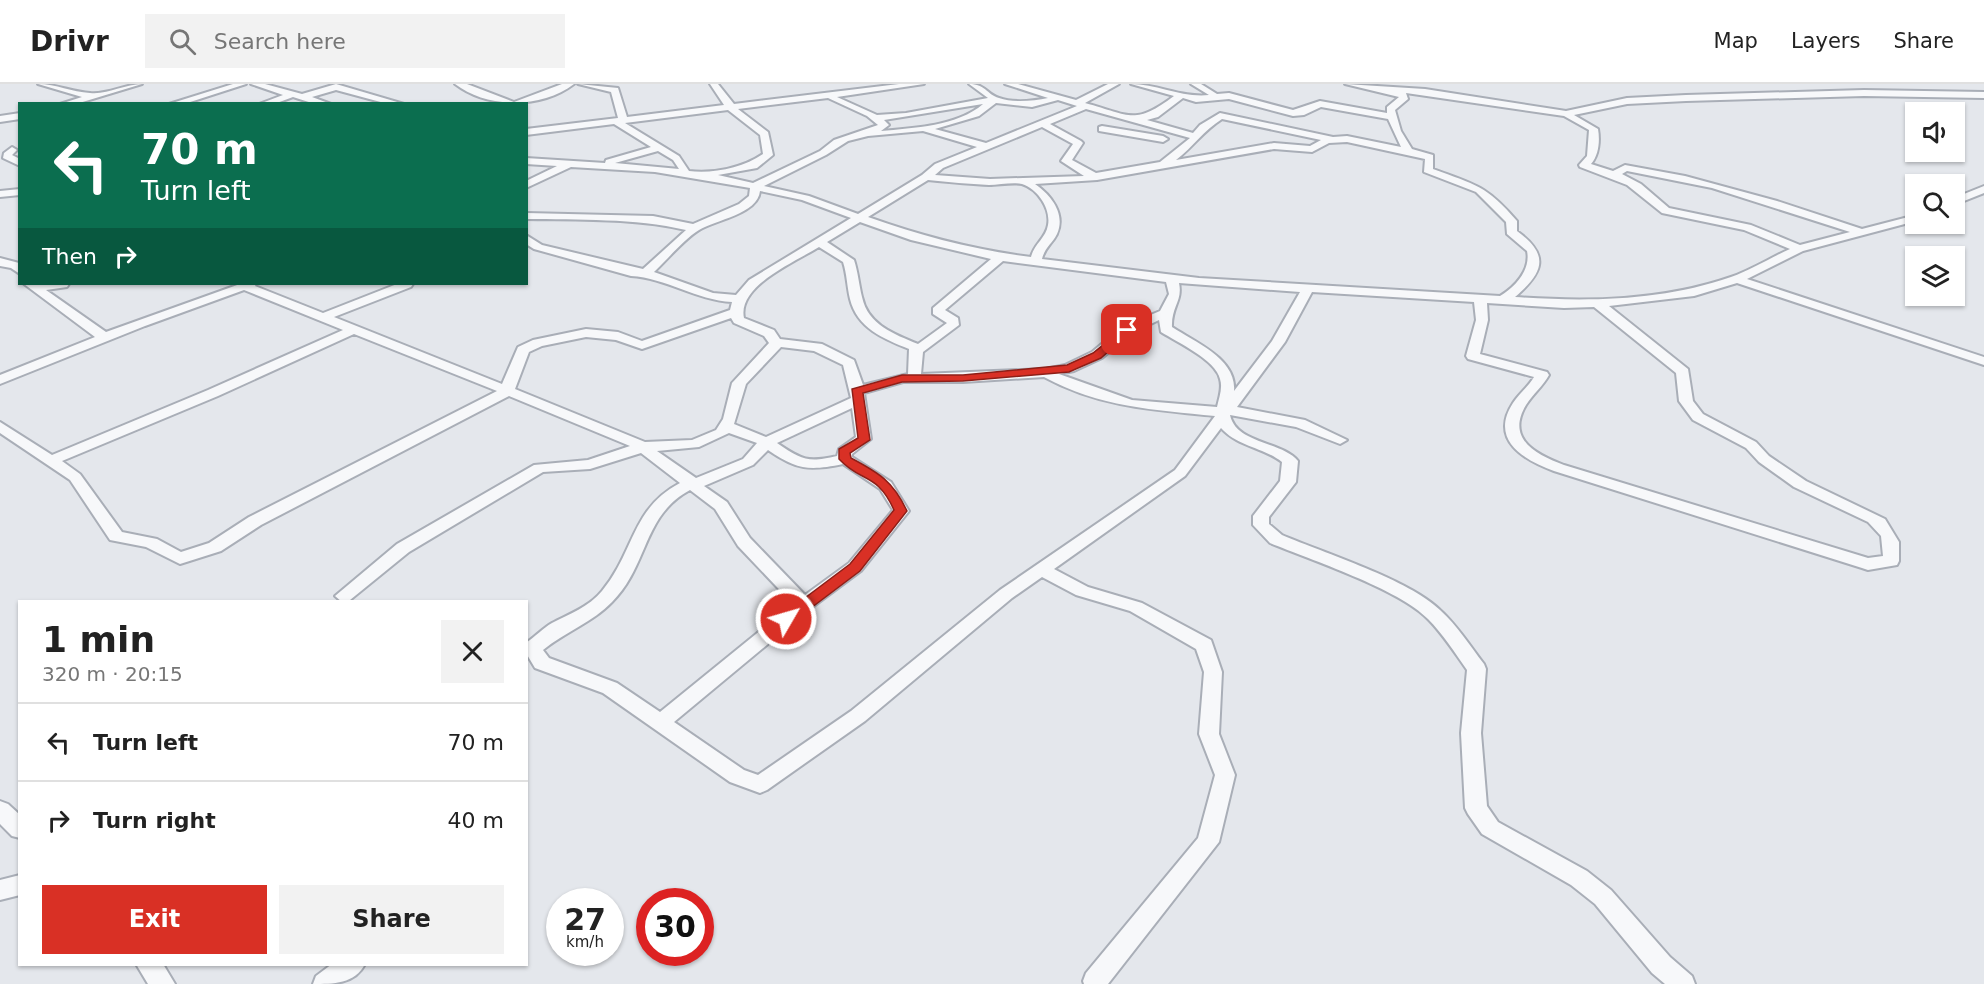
<!DOCTYPE html>
<html lang="en">
<head>
<meta charset="utf-8">
<style>
	:root { --surface:#fff; --page:#f2f2f2; --text:#222; --muted:#767676; --line:#e0e0e0; --accent:#d93025 }
	body { margin:0; font-family:"DejaVu Sans",sans-serif; background:var(--page); color:var(--text); height:100vh; display:flex; flex-direction:column; font-size:22px; white-space:nowrap }
	* { box-sizing:border-box; margin:0 }
	p { font-size:20px; color:var(--muted) }
	.icon { flex:none; width:33px; height:33px; fill:none; stroke:currentColor; stroke-width:2; stroke-linecap:round; stroke-linejoin:round }
	.map { position:relative; flex:1; overflow:hidden }
	.details { position:absolute; left:18px; top:516px; width:510px; height:366px; display:flex; flex-direction:column; background:var(--surface); border-radius:0px; box-shadow:0 2px 4px #0004 }
	.details>* { flex:none }
	.banner { position:absolute; left:18px; top:18px; width:510px; height:183px; border-radius:0px; box-shadow:0 2px 4px #0004; background:#0b6e4f; color:#fff; overflow:hidden }
	.tools { position:absolute; left:1905px; top:18px; display:grid; gap:12px }
	.tools a { display:grid; place-items:center; width:60px; height:60px; border-radius:0px; background:var(--surface); box-shadow:0 2px 4px #0004; font-size:30px }
	.speed { position:absolute; left:546px; top:804px; display:flex; gap:12px; font-size:30px; font-weight:700; text-align:center }
	.speed>* { display:grid; place-content:center; width:78px; height:78px; border-radius:50%; background:var(--surface); box-shadow:0 2px 4px #0004; line-height:1 }
	.speed small { font-size:15px; font-weight:400 }
	.speed .limit { border:9px solid #d22; background:#fff; color:#111 }
	.pin { position:absolute; display:grid; place-items:center; width:51px; height:51px; color:#fff; margin:-26px; border-radius:12px; box-shadow:0 3px 9px #0006 }
	.me { position:absolute; width:66px; margin:-33px; rotate:52deg; stroke-linejoin:round; filter:drop-shadow(0 0 4px #0008) }
	.turn { display:flex; align-items:center; gap:21px; height:126px; padding:0 24px; font-size:27px }
	.turn .icon { width:78px; height:78px; stroke-width:2.5 }
	.turn b { display:block; font-size:42px; line-height:51px }
	.then { display:flex; align-items:center; height:57px; padding:0 24px; background:#0003; gap:12px; font-size:22px }
	.round { display:grid; place-items:center; flex:none; width:63px; height:63px; border-radius:0px; background:var(--page) }
	.head { display:flex; align-items:center; justify-content:space-between; height:102px; padding:0 24px }
	h1 { font-size:36px; font-weight:800; line-height:45px }
	.primary-button { display:flex; gap:12px; margin-top:auto; padding:12px 24px }
	.primary-button a { flex:1; height:69px; border-radius:0px; background:var(--accent); color:#fff; font-size:24px; font-weight:800; line-height:69px; text-align:center }
	.primary-button a+a { background:var(--page); color:var(--text) }
	ul { padding:0; list-style:none }
	li { display:flex; align-items:center; gap:18px; height:78px; padding:0 24px; border-top:2px solid var(--line) }
	li div { flex:1 }
	li b { display:block; font-size:22px }
	li em { font-style:normal }
	header { display:flex; align-items:center; gap:36px; box-sizing:border-box; height:84px; padding:0 30px; background:var(--surface); border-bottom:2px solid var(--line) }
	header strong { font-size:28px }
	nav { display:flex; gap:33px; margin-inline-start:auto; font-size:21px }
	.search { width:420px; height:54px; background:var(--page); display:flex; align-items:center; gap:15px; box-sizing:border-box; padding:0 21px; border-radius:0px; color:var(--muted); font-size:22px }
	.map>svg:first-child { display:block }
</style>
</head>
<body>
<header>
<strong>Drivr</strong>
<div class="search"><svg class="icon" aria-label="search" viewBox="0 0 24 24"><circle cx="10" cy="10" r="6"/><path d="M15 15l6 6"/></svg>Search here</div>
<nav><a>Map</a><a>Layers</a><a>Share</a></nav>
</header>
<div class="map">
<svg width="1984" height="900" viewBox="0 0 1984 900">
	<rect width="100%" height="100%" fill="#e4e7ec"/>
	<g fill="none" stroke-linecap="round" stroke-linejoin="round">
		<defs>
			<path id="minor" d="M38,0C56,0 72,8 90,9C107,11 125,0 142,0L76,20H60L82,13Z
				M233,0H246L184,20H169Z
				M251,0H265L302,10L336,0L404,20H388L336,6L312,13L331,20H315L293,13L274,20H259L283,11Z
				M455,0H467L514,18L562,0H574C541,25 488,25 455,0Z
				M578,0L618,4L627,33L724,21L710,0H718L734,20L899,0H924L837,13L877,31L906,29L988,14L969,0C986,0 986,10 999,14C1013,19 1033,17 1048,14L1005,0H1018L1076,16L1108,0H1119L1085,19C1130,31 1134,42 1174,12L1131,0C1157,0 1182,14 1209,11L1191,0H1201L1217,10L1229,9L1293,26L1320,17L1387,29V23L1399,13L1345,0L1425,5L1566,27L1627,14L1686,11L1864,6L1984,8V14L1864,12L1686,17L1627,20L1574,31L1598,45C1600,56 1599,71 1591,80L1613,87L1625,81L1685,92L1777,117L1862,145L1916,131V137L1803,167L1747,195L1984,273V281L1737,199L1694,212L1609,222L1688,285L1693,317L1703,330L1756,358L1769,372L1806,397L1885,435L1899,458V477L1897,481L1868,486L1862,484L1554,387C1524,376 1489,356 1513,319C1519,310 1528,303 1534,293L1468,275L1466,272L1476,236L1474,218L1312,208L1285,258L1237,323L1305,336L1347,356L1340,360L1296,343L1230,331C1236,360 1282,357 1298,377L1296,398L1269,433V440L1282,451C1324,469 1410,496 1440,526C1457,541 1470,562 1484,580L1486,585L1481,649L1487,722L1498,738L1587,787L1611,806L1670,873L1692,892L1695,900H1665L1652,889L1595,820L1571,801L1482,750L1468,730L1465,724L1461,649L1467,586C1455,569 1443,550 1428,535C1399,505 1311,476 1270,459L1253,441V432L1280,397L1282,378C1263,363 1238,363 1221,344L1185,392L1054,485L1088,503L1142,519L1211,556L1222,588L1219,650L1235,691L1219,758L1108,900H1084L1083,897L1086,889L1198,754L1215,691L1199,650L1204,588L1196,565L1130,527L1076,511L1042,493L1012,514L865,637L767,706L760,709L730,698L603,609L535,584L526,569V559C535,553 543,544 552,539C569,530 589,523 602,507C635,467 631,425 680,399L641,369L590,385L543,388L409,468L350,516L342,518L335,512L397,460L534,381L588,376L630,362L509,312L261,441L221,467L180,480L146,463L110,456L70,396L0,349V338L52,371L208,306L343,246L244,206L145,242L0,300V291L95,253L24,200H69L67,203L46,206L106,248L240,200H256L255,202L323,229L397,200H413L411,203L334,233L502,300L518,263L533,256L586,245L618,248L642,257L730,226L732,218C696,216 666,194 631,192L534,165L526,160V151L542,161L643,185L686,146C633,134 580,136 526,135V129L653,132L693,140L739,120L749,112L750,104L655,88L571,83L526,104V97L557,82L526,80V74L605,79L606,76L651,63L614,40L526,51V45L618,34L611,8ZM1406,9L1564,32L1589,46L1587,72L1579,81L1580,83L1627,101L1662,129L1744,146L1790,165C1770,174 1751,186 1731,193C1662,217 1587,218 1515,213C1544,188 1550,171 1517,147V137C1486,101 1476,101 1433,85V71L1412,65L1401,47L1395,26L1408,15ZM828,14L867,32L878,41L834,56L820,67L753,99L718,91L757,84L773,71L768,48L738,25ZM1183,14L1196,18L1229,15L1293,32L1304,31L1321,23L1388,35L1401,63L1347,52L1333,53L1220,29L1200,41L1193,49L1147,36L1158,33ZM1058,16L1077,22L986,59L935,45L979,32L996,19L1032,23ZM983,20C958,42 913,44 881,47L889,41L884,36ZM1086,25L1190,54L1160,78L1096,89L1072,76L1083,59L1081,57L1050,40ZM728,26L760,51L763,70C743,84 712,90 689,87L679,72L625,39ZM1222,35L1321,56L1310,62L1274,59L1176,76C1194,62 1203,47 1222,35ZM1042,43L1073,60L1061,77L1084,92L990,95L935,91L943,84ZM923,47L977,63L935,80L922,91L858,130L809,112L764,102L826,71L848,57L868,52ZM1347,58L1425,75L1424,88L1476,108L1506,138L1507,150L1527,167C1531,186 1515,203 1500,212L1199,194L1042,175C1045,163 1052,160 1057,150C1066,130 1051,111 1035,100L1097,96L1274,65L1312,68L1329,59ZM658,67L673,76L679,85L615,79ZM1627,87L1712,104L1850,148L1800,161L1751,141L1669,124L1641,100L1622,90ZM928,96C948,98 969,100 989,101C999,101 1012,98 1022,100C1038,105 1051,125 1048,141C1046,154 1034,160 1031,173C975,166 921,152 868,133ZM760,107L802,116L851,134L749,196L736,211L713,209L654,188C668,175 683,156 699,146C715,136 758,130 760,107ZM860,138L911,156L991,175L933,224V230L947,239L918,260C894,250 868,241 862,213C859,201 858,188 854,176L827,158ZM819,163L843,178C847,190 847,203 850,215C857,244 884,255 909,265L908,290L863,301L854,276L822,260L780,255L774,246L744,234C737,202 795,178 819,163ZM1003,177L1166,198L1169,210L1160,227L1122,243L1092,268L1065,281L1046,285L921,290L923,268L959,241L958,234L945,226ZM1179,199L1300,208L1272,257L1234,307C1237,275 1195,258 1172,243C1171,223 1183,217 1179,199ZM1487,219L1564,224L1594,223L1676,289L1679,317L1693,336L1746,364L1759,378L1794,403L1868,438L1881,452L1883,472L1868,474L1564,381C1538,371 1505,356 1526,321C1533,310 1543,302 1549,291L1547,288L1480,270L1488,236ZM731,234L734,239L764,252L769,259L732,299L723,335L716,346L692,356L645,358L515,305L529,268L542,262L586,253L616,256L642,265ZM1159,236L1161,248C1177,258 1216,276 1220,295C1223,304 1219,314 1217,323L1132,316L1059,290L1074,287L1102,274L1132,249ZM354,250L497,307L249,433L209,459L181,468L157,455L122,448L80,390L62,377L218,312ZM781,263L814,267L843,281L851,314L766,353L734,340L746,300ZM1044,293C1099,323 1154,326 1215,332L1175,386L1000,506L851,627L758,691L744,686L674,638L810,525L861,487L909,427L891,398L852,373V370L871,355L864,309L903,298H963ZM852,324L856,353L839,365L837,372C808,379 802,376 777,359ZM729,349L757,359L743,375L696,394L657,367L699,363ZM768,366C797,386 809,387 843,380L880,405L893,426L849,479L805,511L750,454L727,418L704,402L753,381ZM690,406L715,425L738,462L793,520L660,628L617,599L549,574L543,566C565,548 593,538 612,518C649,481 642,432 690,406Z
				M20,29V35L0,38V32Z
				M1102,42L1163,52L1168,55L1163,58L1099,47V43Z
				M12,63L17,66L12,71L20,75V82L3,74L4,69Z
				M1984,102V109L1954,121V114Z
				M20,105V111L0,113V107Z
				M0,174L19,179L20,190L11,184L0,182Z
				M0,717L8,720L20,731V754L12,752L0,740Z
				M20,791V811L0,816V796Z
				M136,880H163L175,900H148Z
				M332,880H365C355,900 333,900 313,900L316,892Z"/>
		</defs>
		<use href="#minor" stroke="#a9aeb7" stroke-width="4"/>
		<use href="#minor" fill="#f7f8fa" fill-rule="evenodd"/>
	</g>
	<path fill="#d93025" stroke="#8d1f18" stroke-width="1.5" d="M1124,244L1133,246L1101,274L1069,288L963,297L902,298L863,309L870,356L850,369L851,374C879,389 893,397 907,427L860,487L791,539H781L779,535L781,532L850,480L894,426C877,388 861,399 839,375V365L858,354L852,305L902,291H963L1067,281L1093,269Z"/>
</svg>
<div class="tools">
<a><svg class="icon" aria-label="sound" viewBox="0 0 24 24"><path d="M4 9h4l5-4v14l-5-4H4zM17 9q2 3 0 6"/></svg></a>
<a><svg class="icon" aria-label="search" viewBox="0 0 24 24"><circle cx="10" cy="10" r="6"/><path d="M15 15l6 6"/></svg></a>
<a><svg class="icon" aria-label="layers" viewBox="0 0 24 24"><path d="M12 4l9 5-9 5-9-5zM3 14l9 5 9-5"/></svg></a>
</div>
<div class="speed"><div>27<small>km/h</small></div><div class="limit">30</div></div>
<div class="pin" style="left:1127px;top:246px;background:#d93025"><svg class="icon" aria-label="arrive" viewBox="0 0 24 24"><path d="M6 21V4h12l-3 4 3 4H6"/></svg></div>
<svg class="me" style="left:786px;top:535px" viewBox="-20 -20 40 40"><circle r="17" fill="#d93025" stroke="#fff" stroke-width="3"/><path d="M0-11L8 9 0 5-8 9z" fill="#fff"/></svg>
<div class="banner">
<div class="turn"><svg class="icon" aria-label="left" viewBox="0 0 24 24"><path d="M17 20v-9H6M10 6l-5 5 5 5"/></svg><div><b>70 m</b>Turn left</div></div>
<div class="then">Then<svg class="icon" aria-label="right" viewBox="0 0 24 24"><path d="M7 20v-9h11M14 6l5 5-5 5"/></svg></div>
</div>
<section class="details">
<div class="head"><div><h1>1 min</h1><p>320 m · 20:15</p></div><a class="round"><svg class="icon" aria-label="close" viewBox="0 0 24 24"><path d="M6 6l12 12M18 6L6 18"/></svg></a></div>
<ul>
<li><svg class="icon" aria-label="left" viewBox="0 0 24 24"><path d="M17 20v-9H6M10 6l-5 5 5 5"/></svg><div><b>Turn left</b></div><em>70 m</em></li>
<li><svg class="icon" aria-label="right" viewBox="0 0 24 24"><path d="M7 20v-9h11M14 6l5 5-5 5"/></svg><div><b>Turn right</b></div><em>40 m</em></li>
</ul>
<div class="primary-button"><a>Exit</a><a>Share</a></div>
</section>
</div>
</body>
</html>
